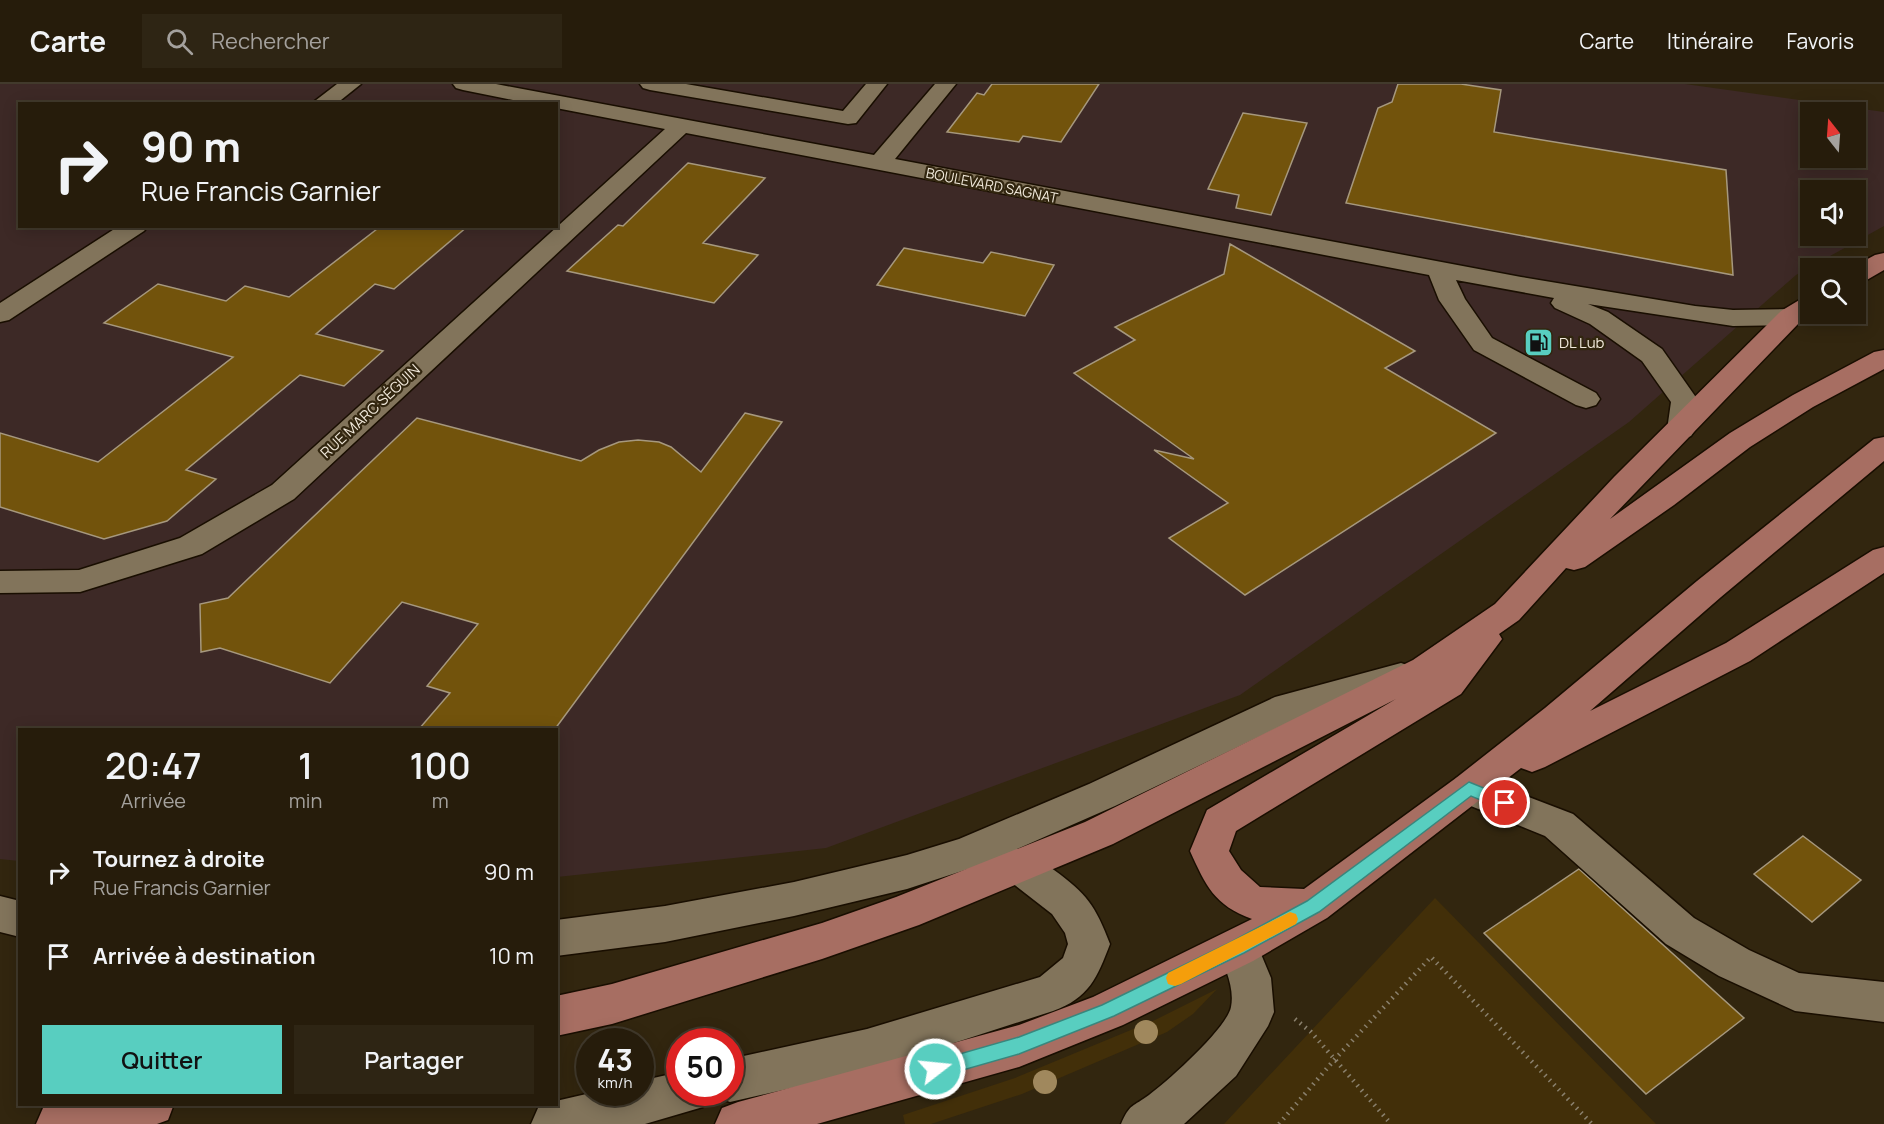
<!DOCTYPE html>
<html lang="fr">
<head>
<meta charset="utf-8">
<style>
	:root { --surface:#261c0b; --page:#2e2514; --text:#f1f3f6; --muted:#a4a19d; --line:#423a2c; --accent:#58cec0 }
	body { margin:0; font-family:Manrope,sans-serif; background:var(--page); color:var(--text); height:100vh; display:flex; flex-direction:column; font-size:22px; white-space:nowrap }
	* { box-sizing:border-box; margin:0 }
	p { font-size:20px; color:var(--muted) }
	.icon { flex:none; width:33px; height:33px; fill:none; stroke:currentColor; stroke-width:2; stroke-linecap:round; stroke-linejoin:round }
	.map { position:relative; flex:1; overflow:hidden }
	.sheet { position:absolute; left:18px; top:644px; width:540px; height:378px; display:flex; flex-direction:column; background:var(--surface); border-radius:0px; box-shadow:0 3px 15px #0003,0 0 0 2px var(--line) }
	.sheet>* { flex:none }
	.guide { position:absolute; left:18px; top:18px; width:540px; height:126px; border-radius:0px; box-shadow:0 3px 15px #0003,0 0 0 2px var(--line); background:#261c0b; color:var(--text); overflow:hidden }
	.needle { width:39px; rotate:343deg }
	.tools { position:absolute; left:1800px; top:18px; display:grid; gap:12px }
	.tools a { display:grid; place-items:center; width:66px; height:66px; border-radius:0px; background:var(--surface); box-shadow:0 3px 15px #0003,0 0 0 2px var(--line); font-size:30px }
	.speed { position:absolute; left:576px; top:944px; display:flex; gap:12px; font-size:30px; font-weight:700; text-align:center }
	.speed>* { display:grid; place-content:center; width:78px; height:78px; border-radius:50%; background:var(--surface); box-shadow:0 3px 15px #0003,0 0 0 2px var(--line); line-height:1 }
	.speed small { font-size:15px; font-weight:400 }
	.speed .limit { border:9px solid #d22; background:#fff; color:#111 }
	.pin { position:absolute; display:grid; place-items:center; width:51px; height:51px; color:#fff; margin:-26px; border:3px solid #fff; border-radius:50%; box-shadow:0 2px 6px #0007 }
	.me { position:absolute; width:66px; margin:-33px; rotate:74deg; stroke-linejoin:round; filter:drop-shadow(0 0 4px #0008) }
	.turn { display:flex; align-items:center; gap:21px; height:126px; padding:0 24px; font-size:27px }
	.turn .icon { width:78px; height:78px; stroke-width:2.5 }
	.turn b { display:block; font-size:42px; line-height:51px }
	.eta { display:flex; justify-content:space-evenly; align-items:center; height:102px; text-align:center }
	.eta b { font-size:36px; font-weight:600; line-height:42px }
	.primary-button { display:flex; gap:12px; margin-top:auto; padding:12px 24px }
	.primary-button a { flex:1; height:69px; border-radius:0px; background:var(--accent); color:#111; font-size:24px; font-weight:600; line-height:69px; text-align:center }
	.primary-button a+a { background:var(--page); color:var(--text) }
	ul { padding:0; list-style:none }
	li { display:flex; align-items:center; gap:18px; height:84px; padding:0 24px }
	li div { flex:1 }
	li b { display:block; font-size:22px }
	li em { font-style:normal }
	header { display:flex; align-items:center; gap:36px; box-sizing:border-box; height:84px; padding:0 30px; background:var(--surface); border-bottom:2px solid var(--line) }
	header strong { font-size:28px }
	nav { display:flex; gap:33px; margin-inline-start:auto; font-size:21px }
	.search { width:420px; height:54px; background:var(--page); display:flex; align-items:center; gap:15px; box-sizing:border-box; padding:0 21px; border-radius:0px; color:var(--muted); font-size:22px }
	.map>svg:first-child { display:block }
</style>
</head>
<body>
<header>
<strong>Carte</strong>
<div class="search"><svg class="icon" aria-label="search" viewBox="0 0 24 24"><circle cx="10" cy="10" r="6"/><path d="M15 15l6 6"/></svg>Rechercher</div>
<nav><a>Carte</a><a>Itinéraire</a><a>Favoris</a></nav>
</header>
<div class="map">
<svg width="1884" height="1040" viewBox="0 0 1884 1040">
	<rect width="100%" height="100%" fill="#32260f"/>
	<path fill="#3d2926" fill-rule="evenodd" d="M0,0H1685L1884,28V142L1796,191L1629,338L1240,611L826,764L557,793L556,645H20L19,777L0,775ZM20,20H556V142H20ZM1810,28H1856V74H1810ZM1810,106H1856V152H1810Z"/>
	<path fill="#422f09" d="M1435,814L1656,1040H1224Z
		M1217,905L1193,930L1167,948L1022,1010L931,1040H905L903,1031L1015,994L1155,936Z"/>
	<path fill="#72530c" stroke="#a6987e" stroke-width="1.5" d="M992,0H1099L1061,58L1023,52L1019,58L947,48L977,9L984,11Z
		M1398,0H1461L1501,6L1494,48L1726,86L1733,191L1346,119L1378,24L1392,18Z
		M1243,29L1307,39L1271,131L1236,124L1239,111L1208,105Z
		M688,79L765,94L703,159L758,171L714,219L567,187L618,141L623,142Z
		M381,142H468L394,205L375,200L316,250L383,267L344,302L300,291L186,386L216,395L167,437L104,455L0,423V349L98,378L233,273L104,239L158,200L226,217L245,202L289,213Z
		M1230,160L1415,267L1385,284L1496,349L1245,511L1169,454L1228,419L1154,366L1194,375L1074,289L1135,256L1115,243L1224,190Z
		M904,164L983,179L991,168L1054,181L1025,232L877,201Z
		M745,329L782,338L555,645H419L450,609L427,602L478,540L402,518L330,599L220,564L201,568L200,520L228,514L417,334L581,377L599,366L619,358L638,356L659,358L671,363L701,388Z
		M1803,752L1861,796L1812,838L1754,790Z
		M1579,785L1744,934L1646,1010L1484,849Z"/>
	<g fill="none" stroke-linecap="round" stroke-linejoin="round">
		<defs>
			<path id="minor" d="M337,0H361L336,20H311Z
				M453,0H496L874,71L935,0H956L895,75L1521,193L1695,222L1733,226L1790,225L1799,227L1803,233L1799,239L1790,241L1733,242L1588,220L1608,228L1662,265L1695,312L1699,318L1695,346L1691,352L1681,355L1671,352L1667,346L1671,318L1642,277L1590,240L1555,224L1551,219L1554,214L1456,196L1465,215L1492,254L1596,309L1600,315L1596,321L1586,324L1576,321L1474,266L1439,216L1429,191L686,49L294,415L202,470L80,508L0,509V487L79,486L180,454L272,401L665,45L556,24V20H533L463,6L456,4Z
				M640,0H686L843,27L866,0H887L856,39L848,40L650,6L643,4Z
				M119,142H148L144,147L9,236L0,238V219Z
				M1401,579L1413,583L1418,592L1413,601L1298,634L1115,722L1017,765C1031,769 1041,776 1054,786C1087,810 1095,821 1110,860C1097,894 1089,914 1053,927L867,987L730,1018L714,1012L713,1008H730V975L867,945L1040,893L1063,874L1068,860L1065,849L1052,830L1007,795L968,785L907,805L794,832L665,858L556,872V836L665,822L794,798L907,771L959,755L1089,700L1275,613Z
				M1469,690L1573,730L1694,834L1749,866L1799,889L1884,898V938L1795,927L1719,892L1666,860L1545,752L1456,716L1450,705L1456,694Z
				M0,812L20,817V853L0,848Z
				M1238,845L1253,851L1271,894L1274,928L1268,942L1236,992L1184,1040H1121C1130,1019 1133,1023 1149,1011C1168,997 1227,944 1231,923C1235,903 1224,881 1217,864L1223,851Z
				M680,988V1008H709L703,1023L645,1040H531L538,1024L548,1020H556V1017L595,1008H640V997Z"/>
			<path id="major" d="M1884,169V186L1865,197L1856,199V184H1851L1875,171Z
				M1810,212V230H1813L1799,239L1610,435L1730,349L1793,311L1874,268L1884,266V285L1813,323L1750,363L1674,421L1585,483L1574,486L1566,484L1519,536L1499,550L1502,555L1461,610L1236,747L1229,767L1241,786L1260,803L1304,805L1456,694L1545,624L1697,497L1874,355L1884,353V377L1721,513L1590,627L1726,559L1873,466L1884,463V489L1750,577L1545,683L1532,688L1521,684L1327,834L1253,877L1123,941L1019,983L817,1040H715L722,1024L738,1018L1019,941L1093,913L1252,835C1214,821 1206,802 1190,767L1207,726L1396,615L1113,760L919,841L822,875L612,940L556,952V912L612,900L822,839L896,813L1085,738L1413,576L1495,520L1615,392L1781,227L1801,215Z
				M53,1020H174L168,1036L157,1040H36L43,1024Z"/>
		</defs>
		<use href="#minor" stroke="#190e00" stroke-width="3"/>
		<use href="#major" stroke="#190e00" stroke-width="3"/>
		<path stroke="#8a806d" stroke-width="4.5" stroke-dasharray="1.5 5" stroke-linecap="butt" d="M1295,935L1311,948L1391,1040
			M1279,1040L1335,975L1431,873L1592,1040"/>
		<use href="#minor" fill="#82745b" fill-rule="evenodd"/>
		<use href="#major" fill="#a76e62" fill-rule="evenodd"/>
	</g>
	<g fill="#a0885d">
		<circle cx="1146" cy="948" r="12"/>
		<circle cx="1045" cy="998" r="12"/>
	</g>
	<path fill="#58cec0" stroke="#39867d" stroke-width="1.5" d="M1469,698L1511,715L1513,719L1511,724L1505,726L1471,712L1319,828L1244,869L1114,932L1019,970L935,994L928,992L926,985L928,979L1019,953L1102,921L1231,858L1307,817Z"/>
	<path fill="#f59e0b" d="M1290,828L1296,830L1298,835L1296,840L1181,900L1175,902L1168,900L1166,894L1168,889Z"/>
	<defs>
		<symbol id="fuel-square" viewBox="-11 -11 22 22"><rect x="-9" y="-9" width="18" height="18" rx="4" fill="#58cec0" stroke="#32260f"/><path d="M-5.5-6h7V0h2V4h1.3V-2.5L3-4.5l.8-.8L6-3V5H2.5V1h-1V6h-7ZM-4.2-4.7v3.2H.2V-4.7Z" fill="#111"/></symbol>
	</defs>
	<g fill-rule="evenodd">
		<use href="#fuel-square" x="1522" y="242" width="33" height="33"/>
	</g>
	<g text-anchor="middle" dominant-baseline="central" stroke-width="4.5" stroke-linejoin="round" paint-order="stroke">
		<g font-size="14" fill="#f1e9db" stroke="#32260f">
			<text transform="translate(992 101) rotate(11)">BOULEVARD SAGNAT</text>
		</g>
		<g font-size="15" fill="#f1e9db" stroke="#32260f" text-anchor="start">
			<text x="1559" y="258">DL Lub</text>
		</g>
		<g font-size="15" fill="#f1e9db" stroke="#32260f">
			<text transform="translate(370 327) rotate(-43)">RUE MARC SÉGUIN</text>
		</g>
	</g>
</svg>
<div class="tools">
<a><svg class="needle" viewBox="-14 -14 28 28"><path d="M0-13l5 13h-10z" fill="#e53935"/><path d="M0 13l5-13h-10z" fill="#a4a19d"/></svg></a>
<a><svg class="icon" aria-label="sound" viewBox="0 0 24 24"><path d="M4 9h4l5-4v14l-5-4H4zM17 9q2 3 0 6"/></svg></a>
<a><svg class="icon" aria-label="search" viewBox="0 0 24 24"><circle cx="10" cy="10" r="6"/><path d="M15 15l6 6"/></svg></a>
</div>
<div class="speed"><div>43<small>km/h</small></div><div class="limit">50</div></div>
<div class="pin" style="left:1505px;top:719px;background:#d93025"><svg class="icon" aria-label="arrive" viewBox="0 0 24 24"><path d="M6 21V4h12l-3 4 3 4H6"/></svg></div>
<svg class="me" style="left:935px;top:985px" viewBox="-20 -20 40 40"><circle r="17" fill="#58cec0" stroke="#fff" stroke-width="3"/><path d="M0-11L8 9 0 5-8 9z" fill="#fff"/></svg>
<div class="guide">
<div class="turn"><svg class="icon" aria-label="right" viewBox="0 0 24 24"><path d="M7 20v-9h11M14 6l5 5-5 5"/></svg><div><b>90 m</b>Rue Francis Garnier</div></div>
</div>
<section class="sheet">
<div class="eta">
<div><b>20:47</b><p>Arrivée</p></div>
<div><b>1</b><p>min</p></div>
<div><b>100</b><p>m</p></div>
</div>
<ul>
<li><svg class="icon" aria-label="right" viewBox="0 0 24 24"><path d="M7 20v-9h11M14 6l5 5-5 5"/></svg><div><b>Tournez à droite</b><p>Rue Francis Garnier</p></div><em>90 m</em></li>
<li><svg class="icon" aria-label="arrive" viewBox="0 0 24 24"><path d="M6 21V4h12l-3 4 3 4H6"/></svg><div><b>Arrivée à destination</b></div><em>10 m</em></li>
</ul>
<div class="primary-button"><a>Quitter</a><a>Partager</a></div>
</section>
</div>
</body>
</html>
